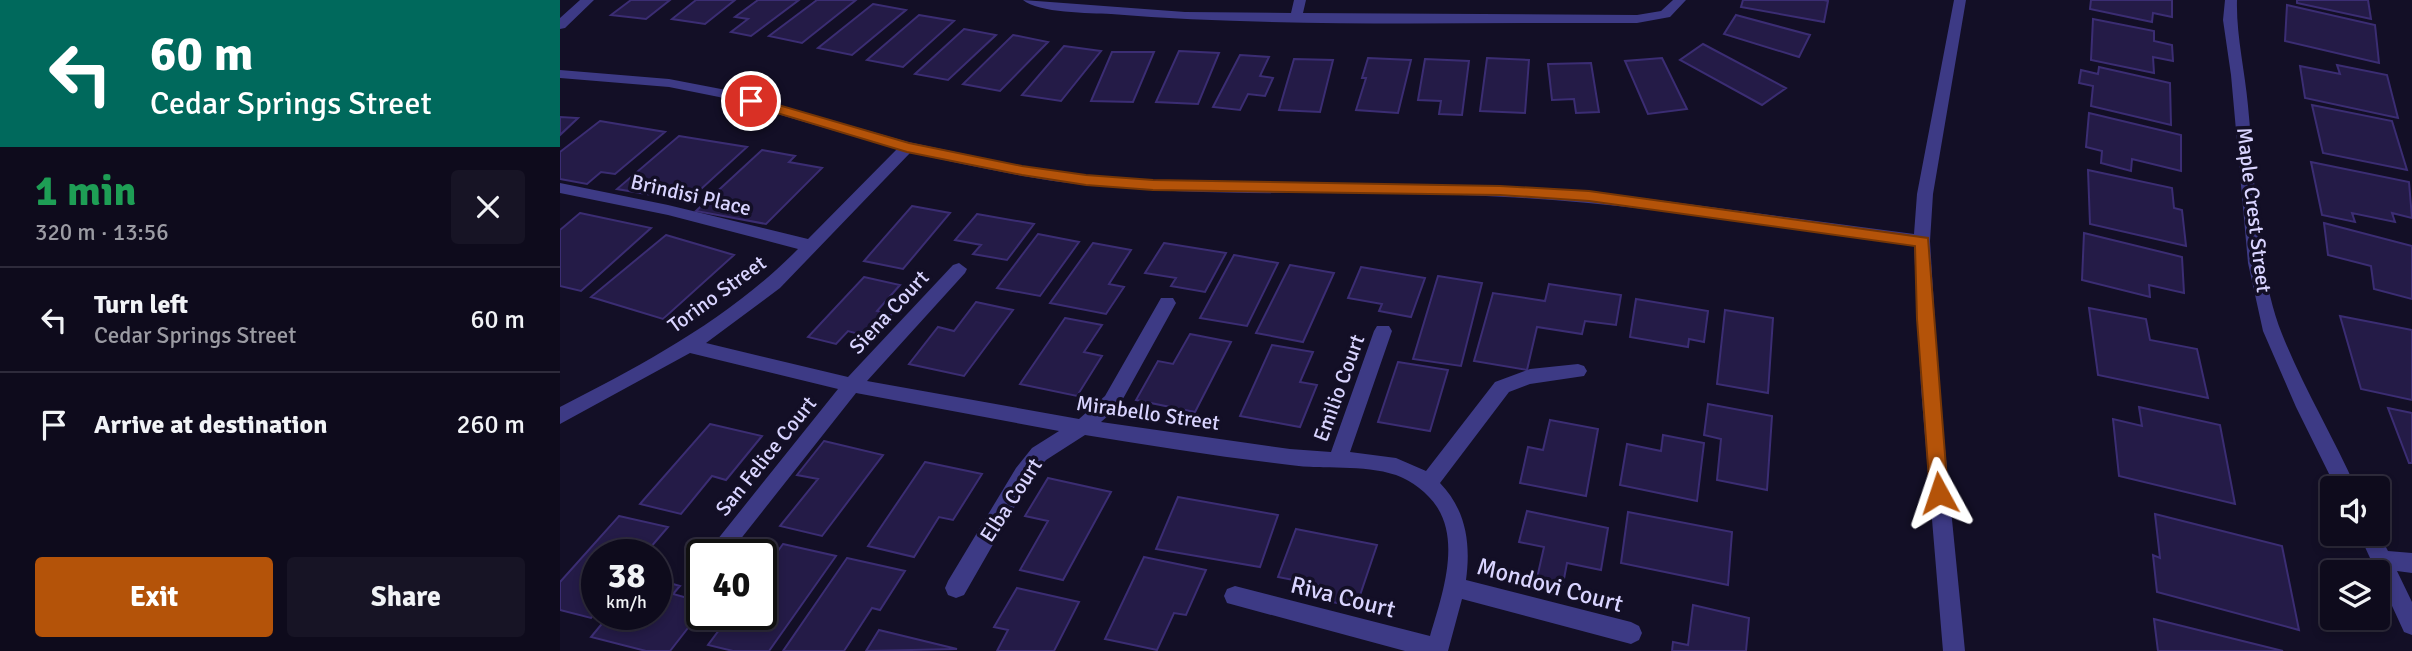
<!DOCTYPE html>
<html lang="en">
<head>
<meta charset="utf-8">
<style>
	:root { --surface:#0e0b1c; --page:#171425; --text:#f1f3f6; --muted:#9b9ba3; --line:#2e2b3b; --accent:#b45309 }
	body { margin:0; font-family:Signika,sans-serif; background:var(--page); color:var(--text); height:100vh; display:flex; flex-direction:column; font-size:26px; white-space:nowrap }
	* { box-sizing:border-box; margin:0 }
	p { font-size:23px; color:var(--muted) }
	.icon { flex:none; width:38px; height:38px; fill:none; stroke:currentColor; stroke-width:2; stroke-linecap:round; stroke-linejoin:round }
	.map { position:relative; flex:1; overflow:hidden }
	.sheet { display:flex; flex-direction:column; background:var(--surface); width:560px }
	.sheet>* { flex:none }
	.hud { background:#00695c; color:#fff; overflow:hidden }
	.fabs { position:absolute; left:1760px; top:476px; display:grid; gap:14px }
	.fabs a { display:grid; place-items:center; width:70px; height:70px; border-radius:7px; background:var(--surface); box-shadow:0 4px 10px #0003,0 0 0 2px var(--line); font-size:35px }
	.speed { position:absolute; left:21px; top:539px; display:flex; gap:14px; font-size:35px; font-weight:700; text-align:center }
	.speed>* { display:grid; place-content:center; width:91px; height:91px; border-radius:50%; background:var(--surface); box-shadow:0 4px 10px #0003,0 0 0 2px var(--line); line-height:1 }
	.speed small { font-size:18px; font-weight:400 }
	.speed .limit { border:4px solid #111; border-radius:10px; background:#fff; color:#111 }
	.pin { position:absolute; display:grid; place-items:center; width:60px; height:60px; color:#fff; margin:-30px; border:4px solid #fff; border-radius:50%; box-shadow:0 2px 7px #0007 }
	.me { position:absolute; width:77px; margin:-38px; rotate:355deg; stroke-linejoin:round; filter:drop-shadow(0 0 5px #0008) }
	.turn { display:flex; align-items:center; gap:24px; height:147px; padding:0 35px; font-size:32px }
	.turn .icon { width:91px; height:91px; stroke-width:2.5 }
	.turn b { display:block; font-size:49px; line-height:60px }
	.round { display:grid; place-items:center; flex:none; width:74px; height:74px; border-radius:7px; background:var(--page) }
	.summary { display:flex; align-items:center; justify-content:space-between; height:119px; padding:0 35px }
	h1 { font-size:42px; font-weight:700; line-height:52px; color:#1e9e55 }
	.button { display:flex; gap:14px; margin-top:auto; padding:14px 35px }
	.button a { flex:1; height:80px; border-radius:7px; background:var(--accent); color:#fff; font-size:28px; font-weight:700; line-height:80px; text-align:center }
	.button a+a { background:var(--page); color:var(--text) }
	ul { padding:0; list-style:none }
	li { display:flex; align-items:center; gap:21px; height:105px; padding:0 35px; border-top:2px solid var(--line) }
	li div { flex:1 }
	li b { display:block; font-size:26px }
	li em { font-style:normal }
	main { display:flex; flex:1; min-height:0 }
	.map>svg:first-child { display:block }
</style>
</head>
<body>
<main>
<section class="sheet">
<div class="hud">
<div class="turn"><svg class="icon" aria-label="left" viewBox="0 0 24 24"><path d="M17 20v-9H6M10 6l-5 5 5 5"/></svg><div><b>60 m</b>Cedar Springs Street</div></div>
</div>
<div class="summary"><div><h1>1 min</h1><p>320 m · 13:56</p></div><a class="round"><svg class="icon" aria-label="close" viewBox="0 0 24 24"><path d="M6 6l12 12M18 6L6 18"/></svg></a></div>
<ul>
<li><svg class="icon" aria-label="left" viewBox="0 0 24 24"><path d="M17 20v-9H6M10 6l-5 5 5 5"/></svg><div><b>Turn left</b><p>Cedar Springs Street</p></div><em>60 m</em></li>
<li><svg class="icon" aria-label="arrive" viewBox="0 0 24 24"><path d="M6 21V4h12l-3 4 3 4H6"/></svg><div><b>Arrive at destination</b></div><em>260 m</em></li>
</ul>
<div class="button"><a>Exit</a><a>Share</a></div>
</section>
<div class="map">
<svg width="1852" height="651" viewBox="0 0 1852 651">
	<rect width="100%" height="100%" fill="#130f26"/>
	<path fill="#241b47" stroke="#3b2d73" stroke-width="2" d="M71,0H110L86,19L51,15Z
		M136,0H175L145,24L112,19Z
		M198,0H239L191,36L171,32L188,19L175,17Z
		M257,0H296L242,43L209,36Z
		M1183,0H1264L1268,1L1264,22L1181,7Z
		M1531,0H1612V17L1593,13L1592,22L1530,9Z
		M1737,0H1808L1811,19L1737,3Z
		M313,4L346,10L292,55L258,48Z
		M1727,5L1815,25L1819,63L1725,41Z
		M359,15L394,21L343,67L307,60Z
		M1176,15L1250,35L1239,57L1164,34Z
		M1533,19L1594,31V41L1612,45L1613,61L1593,57L1594,73L1531,60Z
		M404,29L436,35L388,80L355,74Z
		M453,35L488,42L440,91L403,84Z
		M1143,44L1226,88L1202,105L1120,60Z
		M504,46L541,51L501,101L462,95Z
		M619,51L659,53L638,104L596,102Z
		M552,52H594L573,102L531,101Z
		M680,55L709,57L700,76L713,78L705,96L688,94L680,110L653,107Z
		M808,58L851,60L838,113L796,110L806,78H802Z
		M927,58L969,60L965,113L920,111Z
		M1102,58L1127,109L1088,114L1065,61Z
		M734,59L773,60L760,112L719,110Z
		M865,59L909,61L902,115L879,114L881,101L858,100Z
		M1031,63L1039,112L1016,113L1014,99L992,100L988,64Z
		M1777,65L1827,75L1838,118L1745,98L1740,66L1780,74Z
		M1539,67L1610,83L1611,125L1531,106L1533,86L1519,83L1521,70L1538,74Z
		M1752,105L1832,121L1847,170L1763,153Z
		M1529,113L1621,135V171L1572,159L1571,171L1541,163L1542,151L1526,147Z
		M0,117L18,118L0,135Z
		M40,121L105,132L55,174L41,172L27,184L0,179V152Z
		M119,136L187,147L128,201L57,189Z
		M202,150L235,156L229,162L262,168L206,224L136,211Z
		M1751,162L1849,182L1852,218L1832,213L1835,222L1792,213L1795,222L1762,215Z
		M1528,170L1612,188L1614,208L1622,210L1626,246L1530,224Z
		M352,206L390,213L343,269L304,261Z
		M20,213L91,228L21,291L0,286V230Z
		M417,214L474,224L447,260L413,254L421,245L395,240Z
		M1764,223L1852,246V299L1814,289L1811,266L1768,255Z
		M1524,233L1622,257L1624,293L1589,285L1590,297L1522,280Z
		M478,234L519,242L480,296L437,288Z
		M106,235L174,255L103,319L31,297Z
		M533,243L571,250L549,284L564,287L546,314L490,303Z
		M604,243L666,253L645,292L611,286L616,278L585,273Z
		M674,255L718,263L687,326L640,318Z
		M730,265L774,273L743,342L696,333Z
		M801,267L865,278L851,317L819,311L822,304L788,298Z
		M878,276L922,283L901,366L853,359Z
		M304,277L340,285L317,311L331,315L310,337L288,331L276,344L248,337Z
		M989,284L1061,295L1056,325L1025,321L1022,334L977,327L967,370L914,361L933,293L985,301Z
		M1076,299L1148,311L1144,342L1129,339L1128,347L1070,337Z
		M416,302L453,310L404,376L349,364L378,327L394,331Z
		M1529,308L1586,319L1590,340L1637,349L1648,398L1538,375Z
		M1165,310L1213,318L1208,393L1157,384Z
		M1780,316L1852,330V400L1801,389Z
		M505,318L542,325L524,352L542,356L517,396L460,384Z
		M630,334L671,342L635,412L576,400L598,361L613,364Z
		M712,345L753,352L740,382L757,385L740,427L680,416Z
		M838,362L888,370L870,431L818,422Z
		M1148,404L1212,416L1207,490L1157,480L1161,439L1144,435Z
		M1579,407L1660,425L1675,504L1559,476L1553,419L1582,426Z
		M1828,408L1852,413V463H1849Z
		M990,420L1038,429L1026,496L960,483L968,447L983,450Z
		M150,424L202,436L166,480L152,476L121,514L80,504Z
		M1103,435L1144,443L1137,501L1060,485L1067,444L1101,451Z
		M264,441L323,455L262,536L220,526L258,479L237,475Z
		M365,462L422,474L393,520L379,517L354,557L308,546Z
		M488,478L551,492L503,580L460,570L488,521L465,516Z
		M618,497L718,515L700,567L596,549Z
		M967,511L1048,528L1041,570L1007,563L1003,584L977,578L984,547L959,542Z
		M1068,512L1172,532L1168,585L1061,563Z
		M1595,514L1722,546L1739,630L1597,592L1593,555L1600,558Z
		M59,516L108,527L84,555H37V611L31,618L0,610V582Z
		M736,529L817,545L796,607L754,598L759,585L718,577Z
		M223,544L276,556L209,651H173L148,645L171,614H201V574Z
		M584,557L646,570L626,615L614,613L597,650L545,639Z
		M287,558L345,571L320,610L312,608L284,651H223Z
		M96,579L120,586L113,594L142,602V610L110,651H86L31,637L50,614H96Z
		M457,588L519,602L494,651H437L448,630L434,627Z
		M1133,605L1189,618L1186,651H1112L1113,642L1128,645Z
		M1594,619L1723,651H1598Z
		M319,630L397,649L306,651Z"/>
	<g fill="none" stroke-linecap="round" stroke-linejoin="round">
		<path fill="#3d3a85" fill-rule="evenodd" d="M20,0H34L5,28L0,29V18Z
			M463,0L625,12L731,13L734,0H746L743,13L1077,15L1101,11L1113,0H1126L1110,17L1077,23C902,22 725,28 551,14C530,13 478,13 463,0Z
			M1394,0H1406L1373,194L1370,241L1379,388L1405,651H1383L1361,388L1354,246C1218,227 1082,204 945,197C806,189 666,199 527,185C467,179 409,165 350,153L220,288L146,343L288,377L393,265L399,263L407,269L405,273L307,381L519,419L545,396L601,298H613L616,303L559,406L541,422L730,449L771,452L814,331L817,326H829L832,331L790,452L836,458L866,471L935,382L970,369L1018,364L1024,366L1027,371L1024,376L970,384L949,392L880,483C906,510 911,543 906,580L1071,622L1079,626L1082,633L1079,640L1071,644L902,599L888,651H845L667,603L664,596L667,589L675,586L870,636C881,598 901,544 877,507C868,493 852,481 836,475C802,464 765,470 730,465C661,457 593,446 525,435L486,460L470,480L404,595L396,598L388,595L385,588L388,581L456,468L472,448L499,431L296,393L168,555H145L278,389L130,353L0,424V407C86,363 170,318 238,249L108,215L0,193V183L108,205L248,239L337,149L159,97L109,87L0,78V70L109,79L161,89L348,142L462,166L526,175L593,180L940,186L1029,191L1354,234L1357,194Z
			M1665,0H1677C1676,35 1685,71 1688,106C1695,176 1696,269 1722,334C1743,387 1773,436 1796,488H1776L1736,407L1703,331L1688,263L1671,75L1663,20Z
			M1818,532L1828,551L1852,553V573L1837,571L1852,602V635L1844,632L1799,534H1818Z"/>
	</g>
	<path fill="#b45309" stroke="#753606" stroke-width="2" d="M191,97L349,143L462,166L526,175L593,180L940,186L1029,191L1368,238L1388,493L1386,499L1379,501L1373,499L1370,493L1357,319L1355,246L1029,201L940,195L593,190L526,185L462,175L347,152L187,104L185,101Z"/>
	<g text-anchor="middle" dominant-baseline="central" stroke-width="7" stroke-linejoin="round" paint-order="stroke">
		<g font-size="21" fill="#d9d4ff" stroke="#130f26">
			<text transform="translate(131 195) rotate(13)">Brindisi Place</text>
			<text transform="translate(1694 210) rotate(83)">Maple Crest Street</text>
			<text transform="translate(157 294) rotate(-36)">Torino Street</text>
			<text transform="translate(329 312) rotate(-47)">Siena Court</text>
			<text transform="translate(779 388) rotate(-70)">Emilio Court</text>
			<text transform="translate(588 413) rotate(8)">Mirabello Street</text>
			<text transform="translate(206 456) rotate(-51)">San Felice Court</text>
			<text transform="translate(451 500) rotate(-57)">Elba Court</text>
		</g>
		<g font-size="24" fill="#d9d4ff" stroke="#130f26">
			<text transform="translate(990 585) rotate(15)">Mondovi Court</text>
			<text transform="translate(783 597) rotate(14)">Riva Court</text>
		</g>
	</g>
</svg>
<div class="fabs">
<a><svg class="icon" aria-label="sound" viewBox="0 0 24 24"><path d="M4 9h4l5-4v14l-5-4H4zM17 9q2 3 0 6"/></svg></a>
<a><svg class="icon" aria-label="layers" viewBox="0 0 24 24"><path d="M12 4l9 5-9 5-9-5zM3 14l9 5 9-5"/></svg></a>
</div>
<div class="speed"><div>38<small>km/h</small></div><div class="limit">40</div></div>
<div class="pin" style="left:191px;top:101px;background:#d93025"><svg class="icon" aria-label="arrive" viewBox="0 0 24 24"><path d="M6 21V4h12l-3 4 3 4H6"/></svg></div>
<svg class="me" style="left:1379px;top:493px" viewBox="-20 -20 40 40"><path d="M0-17L14 15 0 8-14 15z" fill="#b45309" stroke="#fff" stroke-width="4"/></svg>
</div>
</main>
</body>
</html>
